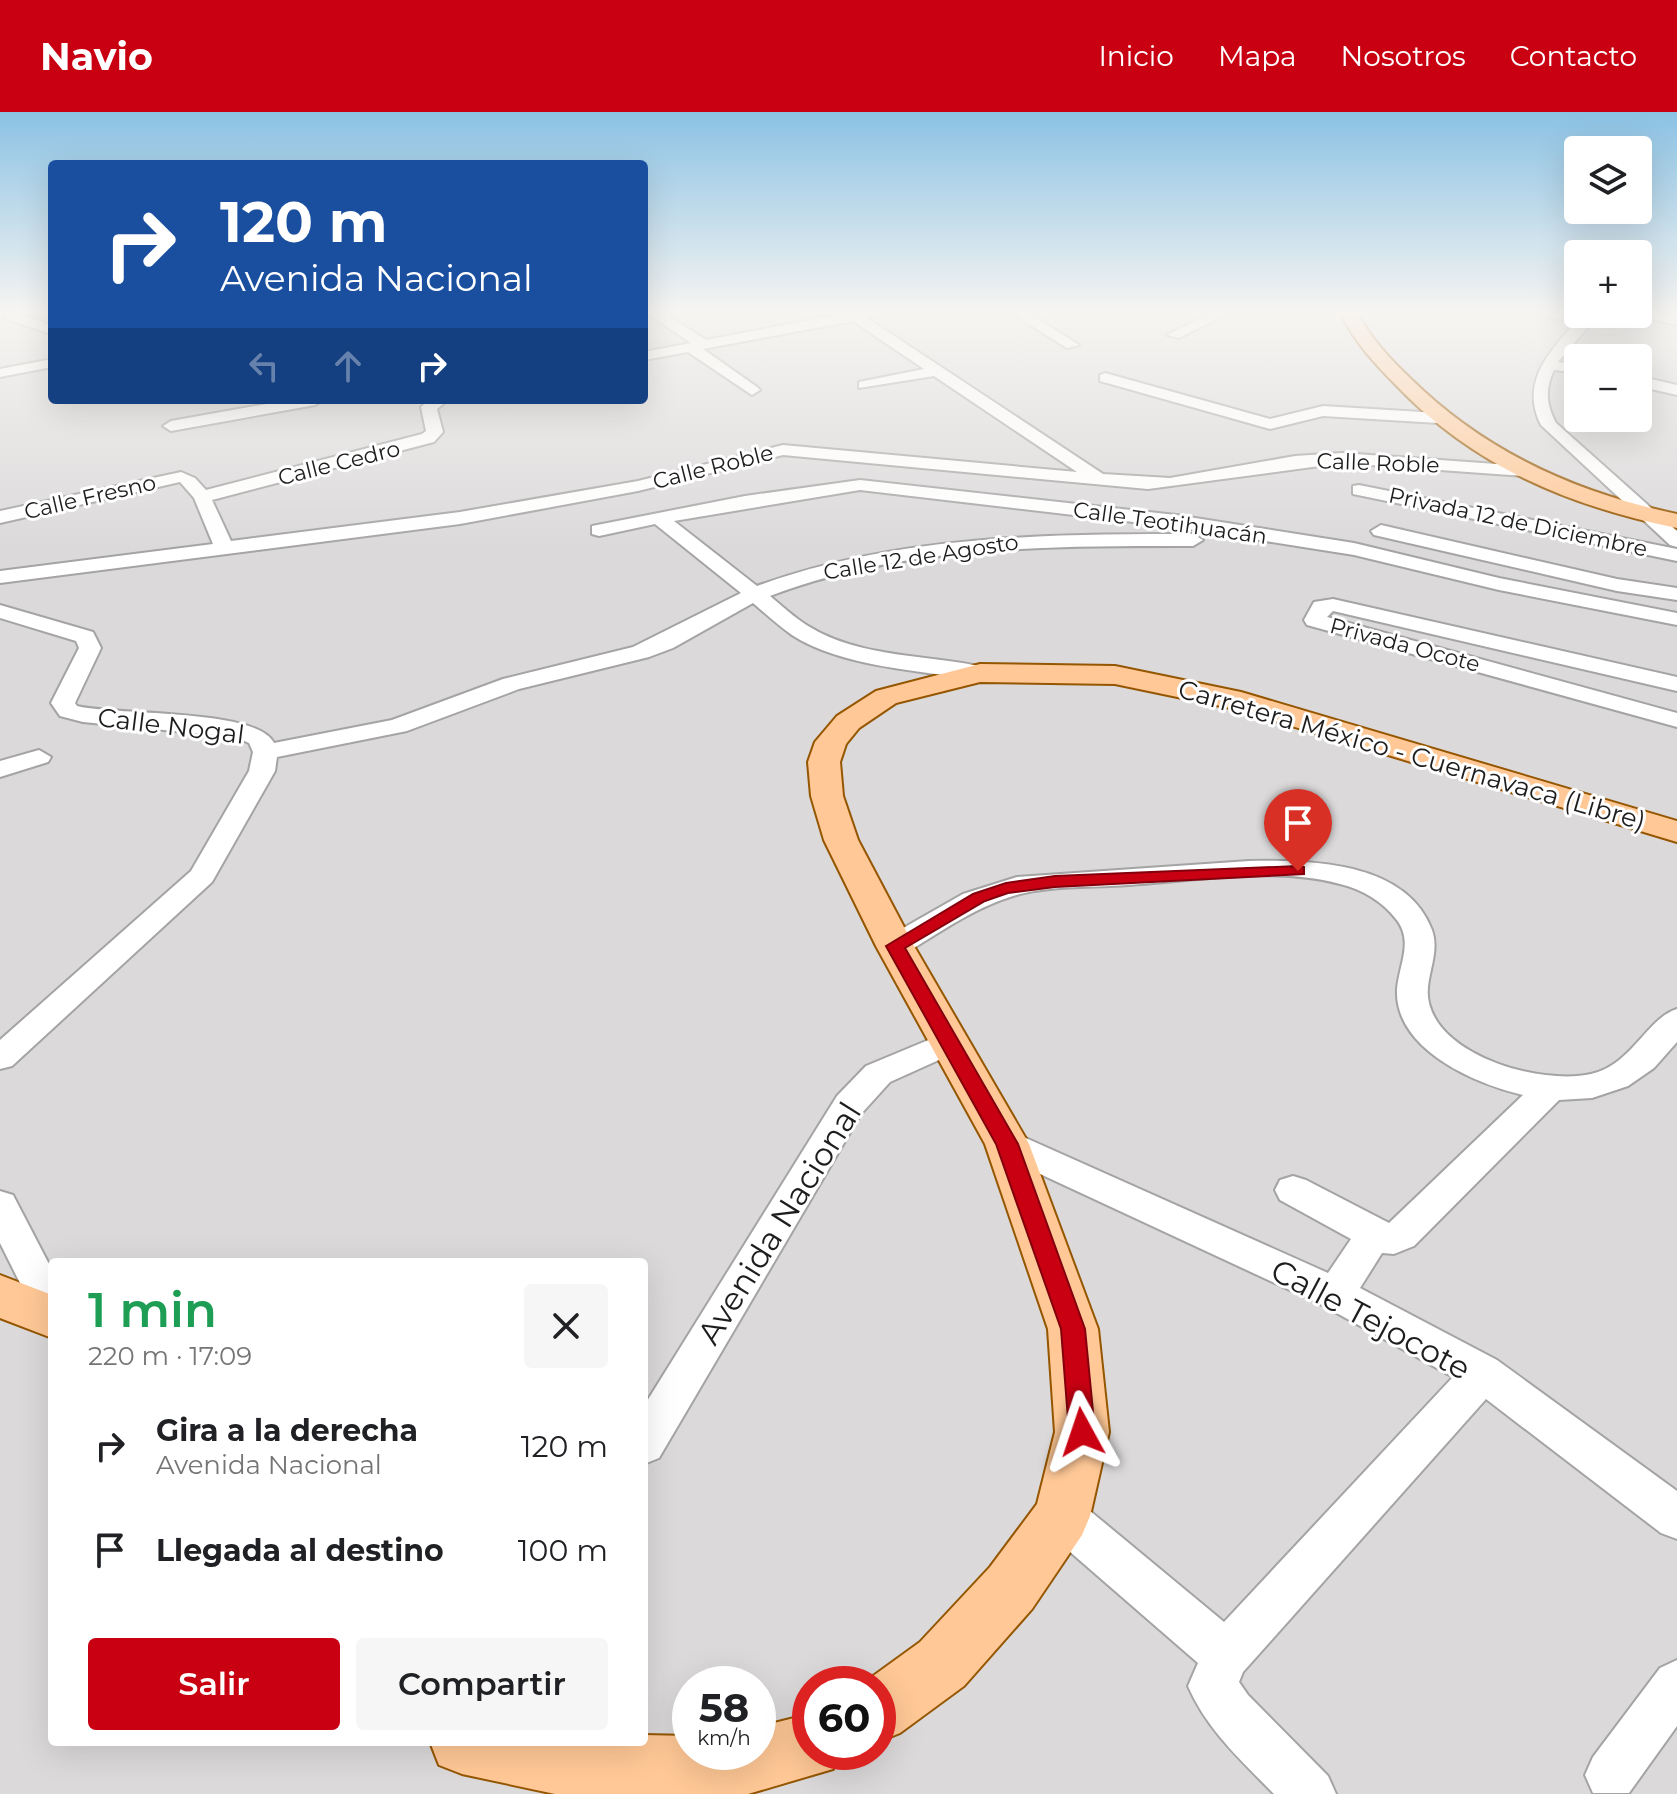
<!DOCTYPE html>
<html lang="es">
<head>
<meta charset="utf-8">
<style>
	:root { --surface:#fff; --page:#f6f6f6; --text:#202124; --muted:#757577; --accent:#c90012 }
	body { margin:0; font-family:Montserrat,sans-serif; background:var(--page); color:var(--text); height:100vh; display:flex; flex-direction:column; font-size:30px; white-space:nowrap }
	* { box-sizing:border-box; margin:0 }
	p { font-size:26px; color:var(--muted) }
	.icon { flex:none; width:44px; height:44px; fill:none; stroke:currentColor; stroke-width:2; stroke-linecap:round; stroke-linejoin:round }
	.map { position:relative; flex:1; overflow:hidden }
	.side { position:absolute; left:48px; top:1146px; width:600px; height:488px; display:flex; flex-direction:column; background:var(--surface); border-radius:8px; box-shadow:0 8px 32px #0002 }
	.side>* { flex:none }
	.top-card { position:absolute; left:48px; top:48px; width:600px; height:244px; border-radius:8px; box-shadow:0 8px 32px #0002; background:#1a4fa0; color:#fff; overflow:hidden }
	.fabs { position:absolute; left:1564px; top:24px; display:grid; gap:16px }
	.fabs a { display:grid; place-items:center; width:88px; height:88px; border-radius:8px; background:var(--surface); box-shadow:0 8px 32px #0002; font-size:40px }
	.speed { position:absolute; left:672px; top:1554px; display:flex; gap:16px; font-size:40px; font-weight:700; text-align:center }
	.speed>* { display:grid; place-content:center; width:104px; height:104px; border-radius:50%; background:var(--surface); box-shadow:0 8px 32px #0002; line-height:1 }
	.speed small { font-size:20px; font-weight:400 }
	.speed .limit { border:12px solid #d22; background:#fff; color:#111 }
	.pin { position:absolute; display:grid; place-items:center; width:68px; height:68px; color:#fff; margin:-82px -34px; border-radius:50% 50% 50% 0; rotate:-45deg; box-shadow:0 0 8px #0007 }
	.pin .icon { rotate:45deg }
	.me { position:absolute; width:88px; margin:-44px; rotate:355deg; stroke-linejoin:round; filter:drop-shadow(0 0 6px #0008) }
	.turn { display:flex; align-items:center; gap:28px; height:168px; padding:0 40px; font-size:36px }
	.turn .icon { width:104px; height:104px; stroke-width:2.5 }
	.turn b { display:block; font-size:56px; line-height:68px }
	.lanes { display:flex; align-items:center; height:76px; padding:0 40px; background:#0003; justify-content:center; gap:40px; direction:ltr }
	.lanes .off { opacity:.35 }
	.round { display:grid; place-items:center; flex:none; width:84px; height:84px; border-radius:8px; background:var(--page) }
	.head { display:flex; align-items:center; justify-content:space-between; height:136px; padding:0 40px }
	h1 { font-size:48px; font-weight:600; line-height:60px; color:#1e9e55 }
	.primary-button { display:flex; gap:16px; margin-top:auto; padding:16px 40px }
	.primary-button a { flex:1; height:92px; border-radius:8px; background:var(--accent); color:#fff; font-size:32px; font-weight:600; line-height:92px; text-align:center }
	.primary-button a+a { background:var(--page); color:var(--text) }
	ul { padding:0; list-style:none }
	li { display:flex; align-items:center; gap:24px; height:104px; padding:0 40px }
	li div { flex:1 }
	li b { display:block; font-size:30px }
	li em { font-style:normal }
	header { display:flex; align-items:center; gap:48px; box-sizing:border-box; height:112px; padding:0 40px; background:var(--accent); color:#fff }
	header strong { font-size:38px }
	nav { display:flex; gap:44px; margin-inline-start:auto; font-size:28px }
	.map>svg:first-child { display:block }
</style>
</head>
<body>
<header>
<strong>Navio</strong>
<nav><a>Inicio</a><a>Mapa</a><a>Nosotros</a><a>Contacto</a></nav>
</header>
<div class="map">
<svg width="1677" height="1682" viewBox="0 0 1677 1682">
	<rect width="100%" height="100%" fill="#eee9e2"/>
	<path fill="#dbd9da" fill-rule="evenodd" d="M0,200H52V288H644V200H1677V1682H0ZM1578,246H1638V306H1578ZM52,1150H644V1630H52ZM690,1572H758V1640H690ZM810,1572H878V1640H810Z"/>
	<g fill="none" stroke-linecap="round" stroke-linejoin="round">
		<defs>
			<path id="minor" d="M10,200L52,213V222L6,207L4,204Z
				M646,200H662L706,228L853,200H880L867,206L1103,362L1170,366L1295,344L1342,341L1524,354L1533,359L1524,364L1342,351L1148,377L783,343L638,379L460,412L0,471V459L213,432L194,386L180,370L0,411V399L181,360L195,366L206,378L422,322L426,319L421,295L429,288H448L437,297L443,320L434,330L212,388L231,429L460,400L638,369L783,333L1077,360L934,264L859,276V270L924,257L853,209L703,237L757,275L760,278L752,283L688,240L644,248V240L691,231Z
				M1010,200H1027L1079,233L1067,236Z
				M1213,200H1231L1179,226L1167,223Z
				M1527,200L1599,202L1558,250L1578,253V261L1554,258C1545,277 1546,292 1556,311L1677,419V435L1670,433L1541,313C1520,272 1548,240 1576,211Z
				M1650,200L1677,205V213L1630,202Z
				M52,247V255L0,265V257Z
				M1105,261L1270,307L1323,294L1438,301L1446,306L1438,311L1323,304L1270,317L1100,269V263Z
				M1638,264L1677,273V283L1638,274Z
				M289,288H323L315,293L171,319L163,314L171,309Z
				M860,368L1176,403L1354,431L1499,466L1677,501V513L1499,478L1354,443L1176,415L860,378L674,409L757,474C896,423 1047,422 1193,422L1203,428L1193,434C1051,434 904,433 770,484C782,494 795,506 808,514C861,547 930,542 988,556L991,561L980,568C923,559 841,555 792,523C779,514 766,502 753,491L673,536L649,545L519,577L407,619L277,645L275,659L212,770L12,954L0,957V928L191,759L249,659L253,640L249,631L235,625L83,610L60,604L51,591L79,536L76,529L0,506V493L93,520L101,536L75,591L77,594C116,604 257,596 274,631L392,608L503,567L633,535L741,481L655,412L599,424L592,422V414L745,384Z
				M1359,373L1677,437V449L1353,382V374Z
				M1381,413L1617,467L1677,476V488L1617,479L1374,423L1371,419Z
				M1333,487L1677,565V579L1333,499L1327,505L1677,601V615L1307,513L1304,508L1314,490Z
				M39,638L51,645L48,650L0,665V649Z
				M1249,749C1310,748 1406,749 1432,818C1441,843 1423,867 1429,891C1442,946 1543,973 1591,962C1632,953 1647,906 1677,897V930L1654,956L1628,974L1592,986L1559,988L1414,1134L1394,1142L1382,1141L1360,1176L1497,1248L1677,1379V1427L1661,1421L1486,1287L1243,1560L1239,1570L1248,1583L1328,1664L1336,1682H1274C1241,1648 1207,1618 1188,1574L1198,1551L1046,1419L1040,1404L1046,1389L1062,1383L1078,1389L1224,1510L1453,1265L1322,1193L995,1041L990,1032L995,1023L1007,1019L1019,1023L1328,1161L1351,1127L1280,1088L1275,1078L1280,1068L1293,1064L1306,1068L1389,1111L1523,983C1475,972 1394,937 1397,877C1399,853 1414,829 1396,807C1383,790 1362,777 1340,772C1273,754 1196,769 1128,773C1090,776 1049,773 1013,784C974,796 940,820 906,841H884L880,834L884,827L963,782L1017,765Z
				M950,919L961,922L966,930L961,938L890,970L861,1002L659,1346L644,1352V1294L837,984L866,954Z
				M0,1079L13,1083L52,1158V1214L45,1217L31,1212L21,1173L0,1131Z
				M1677,1548V1614L1629,1681H1593L1585,1663L1593,1645L1660,1556Z"/>
			<path id="major" d="M1340,200H1357C1370,226 1390,247 1411,267C1485,340 1576,381 1677,402V416C1569,394 1473,354 1396,273C1374,251 1353,228 1340,200Z
				M980,552L1115,554L1241,580L1677,709V730L1235,597L1115,572L980,570L896,591L859,616L846,632L840,650L843,684L858,728L914,834L1029,1032L1098,1217L1109,1320L1090,1404L1082,1423L1032,1497L964,1574L900,1621L878,1630V1572H862L920,1530L990,1455L1037,1392L1055,1320L1048,1217L985,1032L876,834L824,728L811,684L808,650L815,630L837,604L876,579Z
				M0,1163L52,1183V1226L0,1206Z
				M810,1602V1640H840L833,1657L748,1682H555L462,1662L439,1653L430,1630H644V1623L690,1624V1640H758V1615Z"/>
		</defs>
		<use href="#minor" stroke="#a4a4a4" stroke-width="4"/>
		<use href="#major" stroke="#955600" stroke-width="4"/>
		<use href="#minor" fill="#fff" fill-rule="evenodd"/>
		<use href="#major" fill="#ffc896" fill-rule="evenodd"/>
	</g>
	<linearGradient id="sky" x2="0" y2="1"><stop stop-color="#8bc2e4"/><stop offset="0.46" stop-color="#f7f5f2"/><stop offset="1" stop-color="#f7f5f2" stop-opacity="0"/></linearGradient>
	<rect width="1677" height="436" fill="url(#sky)"/>
	<path fill="#c90012" stroke="#83000c" stroke-width="2" d="M1298,754L1304,755V762L1055,775L1008,781L985,789L905,836L1018,1032L1085,1217L1095,1320L1091,1328L1082,1332L1073,1328L1069,1320L1061,1217L996,1032L886,834L973,782L1006,771L1055,764Z"/>
	<g text-anchor="middle" dominant-baseline="central" stroke-width="6" stroke-linejoin="round" paint-order="stroke">
		<g font-size="22" fill="#1d1d1d" stroke="#fff">
			<text transform="translate(339 351) rotate(-14)">Calle Cedro</text>
			<text transform="translate(1378 351) rotate(2)">Calle Roble</text>
			<text transform="translate(713 355) rotate(-14)">Calle Roble</text>
			<text transform="translate(90 385) rotate(-13)">Calle Fresno</text>
			<text transform="translate(1518 410) rotate(12)">Privada 12 de Diciembre</text>
			<text transform="translate(1170 411) rotate(8)">Calle Teotihuacán</text>
			<text transform="translate(921 445) rotate(-9)">Calle 12 de Agosto</text>
			<text transform="translate(1405 533) rotate(15)">Privada Ocote</text>
		</g>
		<g font-size="26" fill="#1d1d1d" stroke="#fff">
			<text transform="translate(171 614) rotate(7)">Calle Nogal</text>
			<text transform="translate(1412 643) rotate(16)">Carretera México - Cuernavaca (Libre)</text>
		</g>
		<g font-size="32" fill="#1d1d1d" stroke="#fff">
			<text transform="translate(779 1111) rotate(-58)">Avenida Nacional</text>
			<text transform="translate(1371 1207) rotate(28)">Calle Tejocote</text>
		</g>
	</g>
</svg>
<div class="fabs">
<a><svg class="icon" aria-label="layers" viewBox="0 0 24 24"><path d="M12 4l9 5-9 5-9-5zM3 14l9 5 9-5"/></svg></a>
<a>+</a>
<a>−</a>
</div>
<div class="speed"><div>58<small>km/h</small></div><div class="limit">60</div></div>
<div class="pin" style="left:1298px;top:759px;background:#d93025"><svg class="icon" aria-label="arrive" viewBox="0 0 24 24"><path d="M6 21V4h12l-3 4 3 4H6"/></svg></div>
<svg class="me" style="left:1082px;top:1320px" viewBox="-20 -20 40 40"><path d="M0-17L14 15 0 8-14 15z" fill="#c90012" stroke="#fff" stroke-width="4"/></svg>
<div class="top-card">
<div class="turn"><svg class="icon" aria-label="right" viewBox="0 0 24 24"><path d="M7 20v-9h11M14 6l5 5-5 5"/></svg><div><b>120 m</b>Avenida Nacional</div></div>
<div class="lanes"><svg class="icon off" aria-label="left" viewBox="0 0 24 24"><path d="M17 20v-9H6M10 6l-5 5 5 5"/></svg><svg class="icon off" aria-label="ahead" viewBox="0 0 24 24"><path d="M12 20V5M6 11l6-6 6 6"/></svg><svg class="icon" aria-label="right" viewBox="0 0 24 24"><path d="M7 20v-9h11M14 6l5 5-5 5"/></svg></div>
</div>
<section class="side">
<div class="head"><div><h1>1 min</h1><p>220 m · 17:09</p></div><a class="round"><svg class="icon" aria-label="close" viewBox="0 0 24 24"><path d="M6 6l12 12M18 6L6 18"/></svg></a></div>
<ul>
<li><svg class="icon" aria-label="right" viewBox="0 0 24 24"><path d="M7 20v-9h11M14 6l5 5-5 5"/></svg><div><b>Gira a la derecha</b><p>Avenida Nacional</p></div><em>120 m</em></li>
<li><svg class="icon" aria-label="arrive" viewBox="0 0 24 24"><path d="M6 21V4h12l-3 4 3 4H6"/></svg><div><b>Llegada al destino</b></div><em>100 m</em></li>
</ul>
<div class="primary-button"><a>Salir</a><a>Compartir</a></div>
</section>
</div>
</body>
</html>
